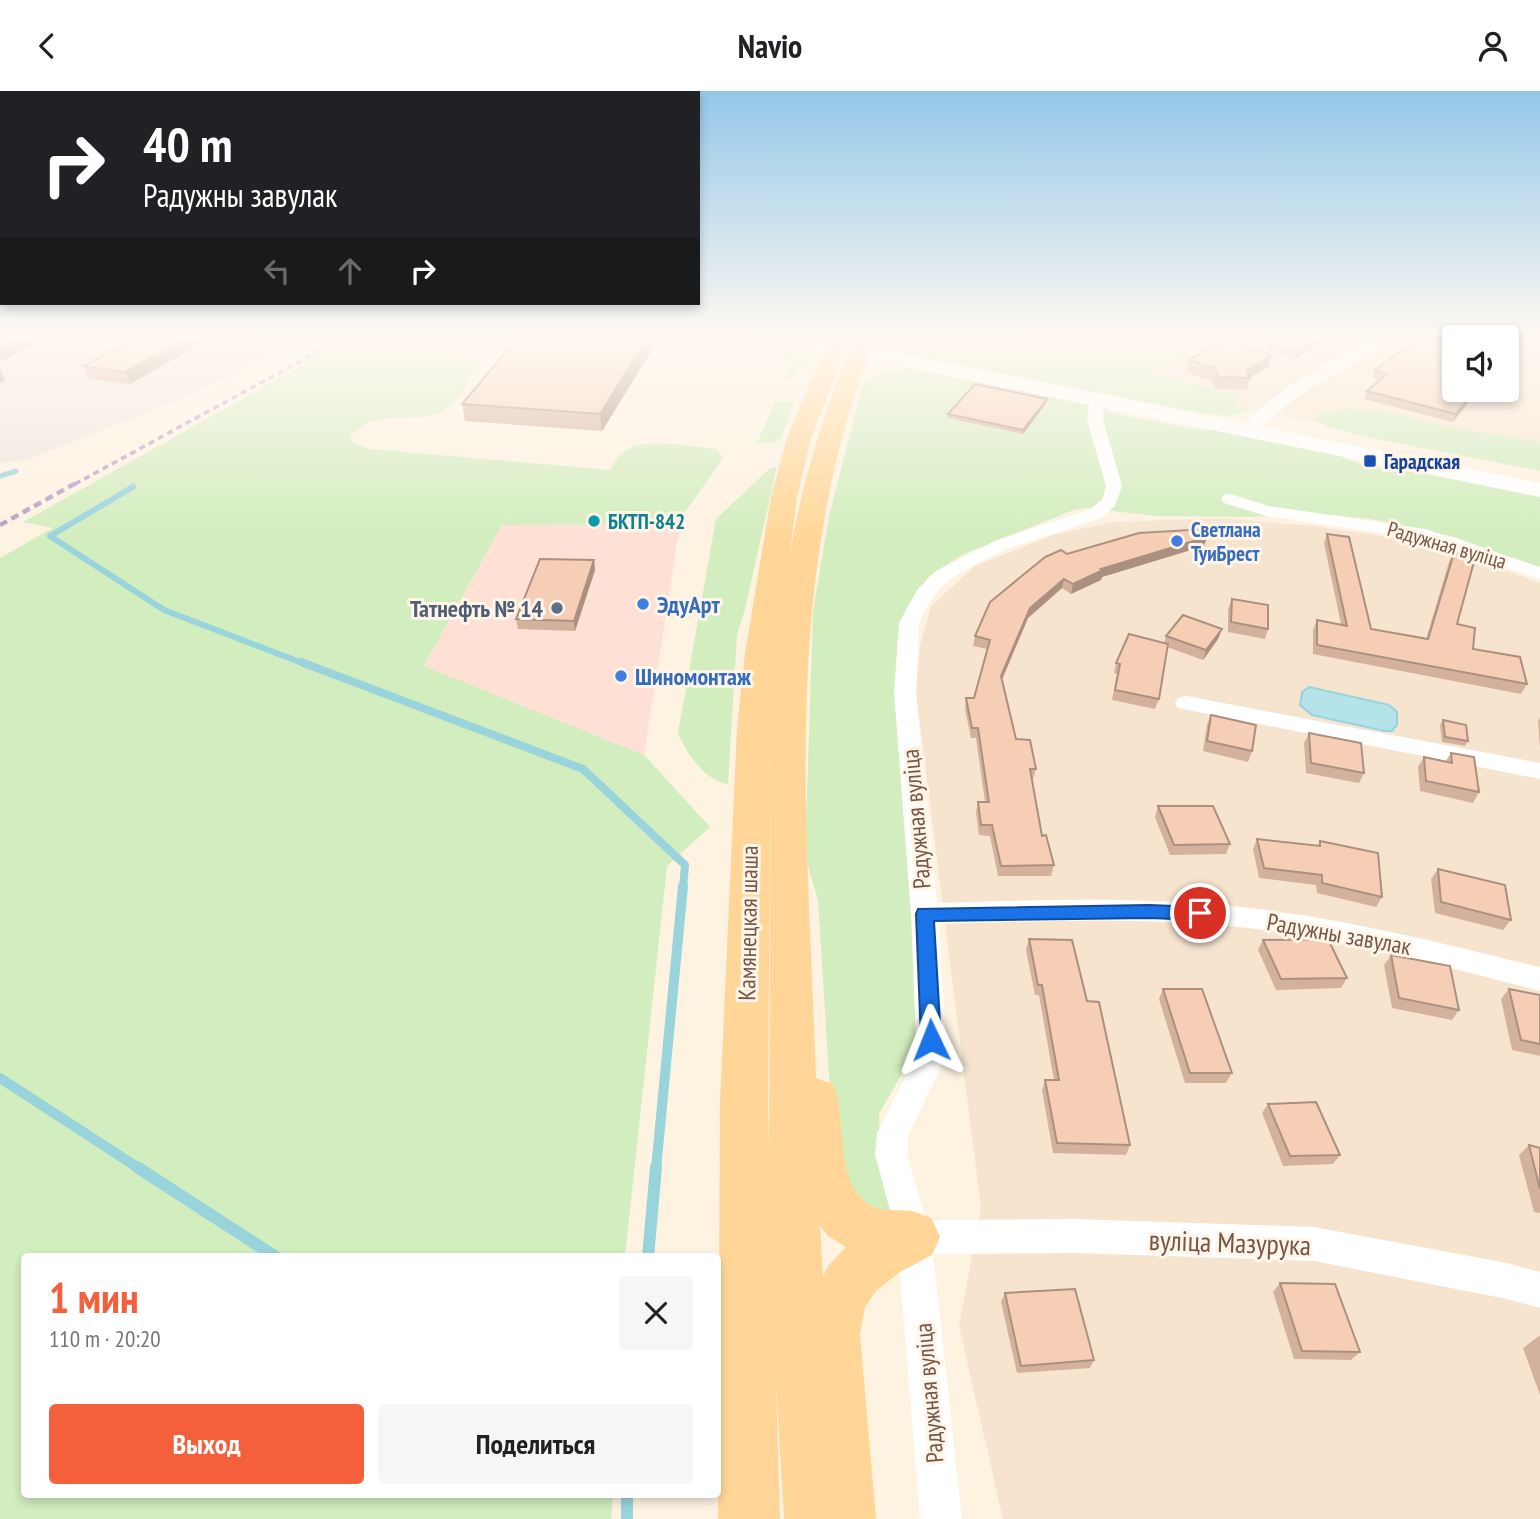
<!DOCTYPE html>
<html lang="ru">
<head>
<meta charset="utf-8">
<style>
	:root { --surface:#fff; --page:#f6f6f6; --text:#202124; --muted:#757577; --accent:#f3603b }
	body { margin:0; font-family:"PT Sans Narrow",sans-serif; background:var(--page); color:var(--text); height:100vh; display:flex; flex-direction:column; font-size:26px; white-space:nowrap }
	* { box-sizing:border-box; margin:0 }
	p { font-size:23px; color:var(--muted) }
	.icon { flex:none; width:38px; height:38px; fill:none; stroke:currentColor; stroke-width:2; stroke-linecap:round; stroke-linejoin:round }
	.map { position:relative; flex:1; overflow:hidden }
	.panel { position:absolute; left:21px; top:1162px; width:700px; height:245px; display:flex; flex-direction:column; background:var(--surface); border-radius:7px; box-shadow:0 4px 10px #0003 }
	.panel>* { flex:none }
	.top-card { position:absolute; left:0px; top:0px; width:700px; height:214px; box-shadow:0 4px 10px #0003; background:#202124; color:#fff; overflow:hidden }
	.buttons { position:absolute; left:1442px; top:234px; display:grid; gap:14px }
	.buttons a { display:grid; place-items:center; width:77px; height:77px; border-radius:7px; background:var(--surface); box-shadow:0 4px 10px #0003; font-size:35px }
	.pin { position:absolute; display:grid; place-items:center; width:60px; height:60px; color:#fff; margin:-30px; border:4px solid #fff; border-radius:50%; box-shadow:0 2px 7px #0007 }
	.me { position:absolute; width:77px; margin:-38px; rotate:358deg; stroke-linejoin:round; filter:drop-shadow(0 0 5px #0008) }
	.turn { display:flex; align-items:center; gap:24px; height:147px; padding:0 28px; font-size:32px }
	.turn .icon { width:91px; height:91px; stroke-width:2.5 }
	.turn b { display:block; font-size:49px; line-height:60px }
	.lanes { display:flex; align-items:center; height:66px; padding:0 28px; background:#0003; justify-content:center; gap:35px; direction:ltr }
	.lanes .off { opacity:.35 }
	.round { display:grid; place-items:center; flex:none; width:74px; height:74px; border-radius:7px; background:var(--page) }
	.summary { display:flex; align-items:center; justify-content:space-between; height:119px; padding:0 28px }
	h1 { font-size:42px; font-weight:600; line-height:52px; color:var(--accent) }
	.cta { display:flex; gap:14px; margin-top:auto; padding:14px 28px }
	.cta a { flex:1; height:80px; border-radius:7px; background:var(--accent); color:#fff; font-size:28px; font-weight:600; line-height:80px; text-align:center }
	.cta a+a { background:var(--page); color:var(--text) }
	header { display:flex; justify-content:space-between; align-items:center; height:91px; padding:0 28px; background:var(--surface); font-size:32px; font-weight:600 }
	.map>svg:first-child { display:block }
</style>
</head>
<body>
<header><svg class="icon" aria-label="back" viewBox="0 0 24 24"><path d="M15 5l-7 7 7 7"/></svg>Navio<svg class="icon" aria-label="person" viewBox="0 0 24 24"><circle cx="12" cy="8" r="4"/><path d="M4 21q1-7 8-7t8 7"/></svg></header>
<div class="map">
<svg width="1540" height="1428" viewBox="0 0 1540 1428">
	<rect width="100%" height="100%" fill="#fef2e1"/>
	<path fill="#f6e4cf" d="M1149,248H1454V299H1507V248H1540V375L1235,315L1236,304L1148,281L1191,263Z
		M1221,427L1314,435L1436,453L1540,492V1428H1003L959,1235L981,1117L916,602L920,554L931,515L975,475L1053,444L1112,431Z"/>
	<path fill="#ffe0d4" d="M681,427L644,664L424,576L502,434L660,433Z"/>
	<path fill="#ede4dd" d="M0,248H301L196,302L27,369L0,372Z"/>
	<path fill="#d2edbe" d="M349,248H466L449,268L480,270C471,285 457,315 439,322C411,334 378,314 350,346L353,352L370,358L611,379C624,338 683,356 716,358L723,367L681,427L661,433L502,434L424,575L644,664L710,736L667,775L625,1165L24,1166V1404H613L611,1428H0V467L53,437L23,431Z
		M736,248C764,248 793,245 813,266L812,275H802L796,284L783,291L792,270L770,254Z
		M881,248H1149L1192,263L1150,282L1237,304L1235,315L1253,318L1228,325L1206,323L909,264Z
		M912,277L1104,315L1107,321L1204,340L1211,337L1338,363C1357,374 1376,378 1397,376L1540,405V477L1455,446L1371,428L1310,422L1253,426L1155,425L1087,417L1076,418L964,463L929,485L911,511L910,688L917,938L909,970L879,1023L880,1058L896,1114L885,1124L856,1120L834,1064L818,809L805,765L813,521L829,425L862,296L881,281Z
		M775,310L794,311L781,347L776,351L757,352Z
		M1344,318L1381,320L1458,338L1540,351V380L1362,345L1326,335L1317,329L1318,324Z
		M777,376L745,518L737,544L728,693C705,690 686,662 678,642L716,428L770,377Z"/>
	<path fill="#b4e3e9" stroke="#99d3dc" stroke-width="2" d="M1309,596L1389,614L1397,621V634L1392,640H1385L1312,624L1300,614L1302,601Z"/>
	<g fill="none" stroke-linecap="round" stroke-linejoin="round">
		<path stroke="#99d3dc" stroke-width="5" d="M0,385L16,380"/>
		<path stroke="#99d3dc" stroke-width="6" d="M133,396L50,445L164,519L305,573"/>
		<path stroke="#99d3dc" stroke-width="8" d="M301,571L583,678L685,774L683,797"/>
		<path stroke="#99d3dc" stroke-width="10" d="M0,987L140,1078
			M656,1078L683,795"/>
		<path stroke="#99d3dc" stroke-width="12" d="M137,1076L276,1166
			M648,1166L656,1076
			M627,1404V1428"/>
		<path fill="#fff" fill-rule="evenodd" d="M1097,305L1104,309L1103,329L1122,395L1115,415L1101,427L1009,457L977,472L950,488L932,506L919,532L916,601L937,812C1042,809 1146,805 1250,817C1348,828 1444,853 1540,876V900C1444,875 1347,849 1248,837C1145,826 1042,830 939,833L946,949L942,974L909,1043L907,1063L926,1129L1075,1128L1314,1136L1507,1172L1540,1181V1217L1507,1208L1314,1170L1075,1162L933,1163L962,1428H920L897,1146L875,1063L877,1042L912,973L916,949L911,823L894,601L899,532L917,499L936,480L997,449L1089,419L1102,409L1106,395L1087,329L1090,309Z
			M1230,403L1269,415L1425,438L1540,476V488L1422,448L1266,425L1224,412L1221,408L1224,404Z
			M1186,605L1540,672V688L1178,617L1175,612L1178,607Z"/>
		<path fill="#fff" fill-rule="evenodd" d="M1375,248H1397L1301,303L1269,329L1257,344H1243L1240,340L1243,336C1278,294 1328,273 1375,248Z"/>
		<path fill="#fff" fill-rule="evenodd" d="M788,248H827L1540,392V406L797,254Z"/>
		<path fill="#ffd697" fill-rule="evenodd" d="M829,248H849L811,347L797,406L790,462C803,387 824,318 855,248H875C779,485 808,738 816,987L833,993C849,1028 831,1097 875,1116C886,1121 900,1118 912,1120C919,1122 926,1125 932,1128L940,1146L932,1164L900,1181L876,1200L865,1216L860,1243L876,1428H784L776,1292L780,1428H718L720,1011L737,637L745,563L771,406L787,347ZM771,635L769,1061L768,1011ZM820,1135L828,1145L846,1156L829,1174L823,1185Z"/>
		<path stroke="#b49fc8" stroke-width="3.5" stroke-dasharray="6 4.5" stroke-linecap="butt" d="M75,393L341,248"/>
		<path stroke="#b49fc8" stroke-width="4.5" stroke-dasharray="8 5" stroke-linecap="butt" d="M0,434L78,391"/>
	</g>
	<path fill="#d4b19d" d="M120,248H209L130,293L89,288L83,275L130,250Z
		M517,248H654L655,254L602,340L465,330L462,313Z
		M1329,248L1295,268L1266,259L1268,252Z
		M1398,248H1454V299L1469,310L1453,331L1364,308L1367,300L1379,289L1372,287L1375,279L1410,255L1398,251Z
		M1272,264L1269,275L1250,286L1247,299L1216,298L1210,289L1186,281L1189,269Z
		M1046,312L1023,343L948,327V323Z
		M1327,443L1371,538L1426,548L1449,471L1454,462L1457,533L1473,558L1527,593L1521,603L1313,563V539L1317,529L1341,533L1324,452Z
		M1207,446L1204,455L1102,486L1101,489L1071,503L1062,497L1028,527L1002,589L1016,648L1036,678L1033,688H1032L1042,745L1054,774L1051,785H998L990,745L979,744L976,721L978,711H985L976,647H971L965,618L966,607H974L987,558L973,555L975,545L1067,463Z
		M594,469L595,479L575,540L518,538L516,528Z
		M1232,508L1268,538L1265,548L1228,541V518Z
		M1166,545L1218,548L1203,569L1167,556L1159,608L1155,618L1112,609L1117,583L1114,582L1116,572L1164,552Z
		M1211,624L1252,660L1248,671L1203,660L1207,634Z
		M1540,627V657L1538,630Z
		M1443,629L1468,650L1465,655L1442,651L1440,634Z
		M1309,642L1364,682L1359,692L1306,682L1304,652Z
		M1451,662L1479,701L1473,712L1420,700L1418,676L1424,666L1445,671Z
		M1158,715L1230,753L1226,763L1170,764L1155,726Z
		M1257,748L1318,755L1320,750L1382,806L1376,816L1317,802L1316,794L1259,787L1253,758Z
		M1438,778L1511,829L1503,839L1435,822L1431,788Z
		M1029,848L1087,910L1130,1054L1126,1064L1053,1062L1042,999L1045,989H1054L1039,904H1035L1026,859Z
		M1263,849L1347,887L1341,897L1276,899L1258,859Z
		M1391,864L1459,919L1452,929L1392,917L1384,874Z
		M1163,898L1232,982L1226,992H1185L1159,908Z
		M1509,898L1540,904V965L1512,959L1501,908Z
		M1268,1013L1340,1064L1333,1073L1283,1075L1262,1022Z
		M1529,1054L1540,1057V1122L1534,1121L1519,1064Z
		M1280,1192L1360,1261L1351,1269L1294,1268L1273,1201Z
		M1005,1202L1094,1269L1090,1277L1017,1282L1001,1211Z
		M1539,1245H1540V1304L1523,1257Z"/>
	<path fill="#ac907f" d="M16,248H47L0,271V256Z
		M183,248H209L130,293L125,281Z
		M647,248H654L655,254L602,340L600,323Z
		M1318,248H1329L1295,268L1297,260Z
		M1272,264L1269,275L1249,287L1246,279Z
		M0,278L5,289L0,292Z
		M1454,291V297L1445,295Z
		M1473,302L1469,310L1453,331L1456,323Z
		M1047,308L1046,312L1023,343V339Z
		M1207,446L1204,455L1102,486L1101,489L1071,503L1073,493L1101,478Z
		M594,469L595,479L575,540L574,530Z
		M1064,488L1062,497L1028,527L999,595L1001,585L1030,517Z
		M1222,538L1218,548L1203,569L1206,559Z"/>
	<path fill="#f6ceb6" stroke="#ac907f" stroke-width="2" d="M0,248H16L0,256Z
		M133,248H183L125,281L83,275Z
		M517,248H647L600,323L462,313Z
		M1275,248H1318L1297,260L1268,252Z
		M1418,248H1454V291L1445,295L1454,298V299H1461L1473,302L1456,323L1367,300L1387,283L1375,279Z
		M1227,249L1272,264L1246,279L1250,287L1219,286L1214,277L1189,269Z
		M975,293L1047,308L1023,339L948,323Z
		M1206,438L1207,446L1101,478L1103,479L1073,493L1064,488L1030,517L1001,585L1016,648L1030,649L1036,678H1030L1042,745L1046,744L1054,774L1001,775L992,734H981L978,711H989L978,637H972L966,607H974L990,549L975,545L990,511L1045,466L1061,459L1067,463L1139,442Z
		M1327,443L1349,446L1371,538L1428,548L1454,462L1475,467L1457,533L1475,537L1473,558L1520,566L1527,593L1317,554V529L1347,535Z
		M540,468L594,469L574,530L516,528Z
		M1232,508L1268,514V538L1231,531Z
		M1183,524L1222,538L1206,559L1166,545Z
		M1129,543L1168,553L1159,608L1115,599L1120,573L1116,572Z
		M1211,624L1256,634L1252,660L1207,650Z
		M1443,629L1466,634L1468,650L1445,646Z
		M1309,642L1361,652L1364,682L1311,672Z
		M1451,662L1474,666L1479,701L1426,690L1424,666L1452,672Z
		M1158,715H1213L1230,753L1174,754Z
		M1257,748L1320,755V750L1378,762L1382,806L1322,792V784L1264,777Z
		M1438,778L1505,794L1511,829L1441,811Z
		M1029,848L1072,849L1087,910L1099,911L1130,1054L1057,1052L1045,989H1059L1042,894H1038Z
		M1328,848L1347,887L1281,888L1263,849Z
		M1391,864L1450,875L1459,919L1399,907Z
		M1163,898H1202L1232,982H1190Z
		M1509,898L1540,904V953L1521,949Z
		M1316,1011L1340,1064L1290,1065L1268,1013Z
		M1529,1054L1540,1057V1098Z
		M1280,1192L1335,1193L1360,1261L1302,1260Z
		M1075,1198L1094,1269L1021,1275L1005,1202Z"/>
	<linearGradient id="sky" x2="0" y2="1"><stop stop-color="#93c7e8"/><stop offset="0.55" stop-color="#fff9f2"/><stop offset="1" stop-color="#fff9f2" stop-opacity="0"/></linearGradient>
	<rect width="1540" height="448" fill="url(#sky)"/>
	<path fill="#1a73e8" stroke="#114b97" stroke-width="2" d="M1149,814L1200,816L1206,818L1209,822L1206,827L1200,829L1149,827L934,830L941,949L938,955L931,958L924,955L921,949L916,823L918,818Z"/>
	<rect fill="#1a4fb4" stroke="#fff6e9" stroke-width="2.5" x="1363" y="363" width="14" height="14" rx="3.5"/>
	<circle fill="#0f9aa8" stroke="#fff6e9" stroke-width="2.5" cx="594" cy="430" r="7"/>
	<g fill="#3f7fe0" stroke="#fff6e9" stroke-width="2.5">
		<circle cx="1177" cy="450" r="7"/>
		<circle cx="643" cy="513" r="7"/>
		<circle cx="621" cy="585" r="7"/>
	</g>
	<circle fill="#5c6f8a" stroke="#fff6e9" stroke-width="2.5" cx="557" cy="517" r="7"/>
	<g text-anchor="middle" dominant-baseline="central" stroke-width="6" stroke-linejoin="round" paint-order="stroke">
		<g font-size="21" font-weight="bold" fill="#164399" stroke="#fff6e9" text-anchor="start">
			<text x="1384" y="370">Гарадская</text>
		</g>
		<g font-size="21" font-weight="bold" fill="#0d838f" stroke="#fff6e9" text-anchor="start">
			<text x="608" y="430">БКТП-842</text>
		</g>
		<g font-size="21" font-weight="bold" fill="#366cbe" stroke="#fff6e9" text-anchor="start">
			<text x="1191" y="438">Светлана<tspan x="1191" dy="24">ТуиБрест</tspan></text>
		</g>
		<g font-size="21" fill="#785646" stroke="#fff6e9">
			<text transform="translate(1447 454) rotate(16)">Радужная вуліца</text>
		</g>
		<g font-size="24" font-weight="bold" fill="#366cbe" stroke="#fff6e9" text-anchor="start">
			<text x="657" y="513">ЭдуАрт</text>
			<text x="635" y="585">Шиномонтаж</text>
		</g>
		<g font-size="24" font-weight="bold" fill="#4e5e75" stroke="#fff6e9" text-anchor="end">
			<text x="543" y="517">Татнефть № 14</text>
		</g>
		<g font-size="24" fill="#785646" stroke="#fff6e9">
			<text transform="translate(916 728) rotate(-95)">Радужная вуліца</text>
			<text transform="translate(748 832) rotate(-89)">Камянецкая шаша</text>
			<text transform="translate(1339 843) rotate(10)">Радужны завулак</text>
			<text transform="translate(929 1302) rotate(-95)">Радужная вуліца</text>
		</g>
		<g font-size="28" fill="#785646" stroke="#fff6e9">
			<text transform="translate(1230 1151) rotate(2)">вуліца Мазурука</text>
		</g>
	</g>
</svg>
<div class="buttons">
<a><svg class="icon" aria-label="sound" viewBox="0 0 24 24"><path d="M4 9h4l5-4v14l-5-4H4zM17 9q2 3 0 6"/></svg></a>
</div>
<div class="pin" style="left:1200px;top:822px;background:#d93025"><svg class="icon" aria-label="arrive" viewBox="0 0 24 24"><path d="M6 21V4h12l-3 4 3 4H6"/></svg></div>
<svg class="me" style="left:931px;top:949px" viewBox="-20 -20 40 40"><path d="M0-17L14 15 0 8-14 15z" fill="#1a73e8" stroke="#fff" stroke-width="4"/></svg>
<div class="top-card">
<div class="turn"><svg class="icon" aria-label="right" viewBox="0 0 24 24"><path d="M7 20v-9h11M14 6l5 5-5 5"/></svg><div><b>40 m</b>Радужны завулак</div></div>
<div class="lanes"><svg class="icon off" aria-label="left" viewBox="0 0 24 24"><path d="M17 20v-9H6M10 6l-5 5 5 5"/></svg><svg class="icon off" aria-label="ahead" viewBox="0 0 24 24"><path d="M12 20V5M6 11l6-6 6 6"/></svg><svg class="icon" aria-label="right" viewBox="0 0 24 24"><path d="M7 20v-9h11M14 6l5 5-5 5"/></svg></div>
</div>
<section class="panel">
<div class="summary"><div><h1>1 мин</h1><p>110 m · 20:20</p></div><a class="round"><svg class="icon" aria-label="close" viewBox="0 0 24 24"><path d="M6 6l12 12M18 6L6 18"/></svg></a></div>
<div class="cta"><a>Выход</a><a>Поделиться</a></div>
</section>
</div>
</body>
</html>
